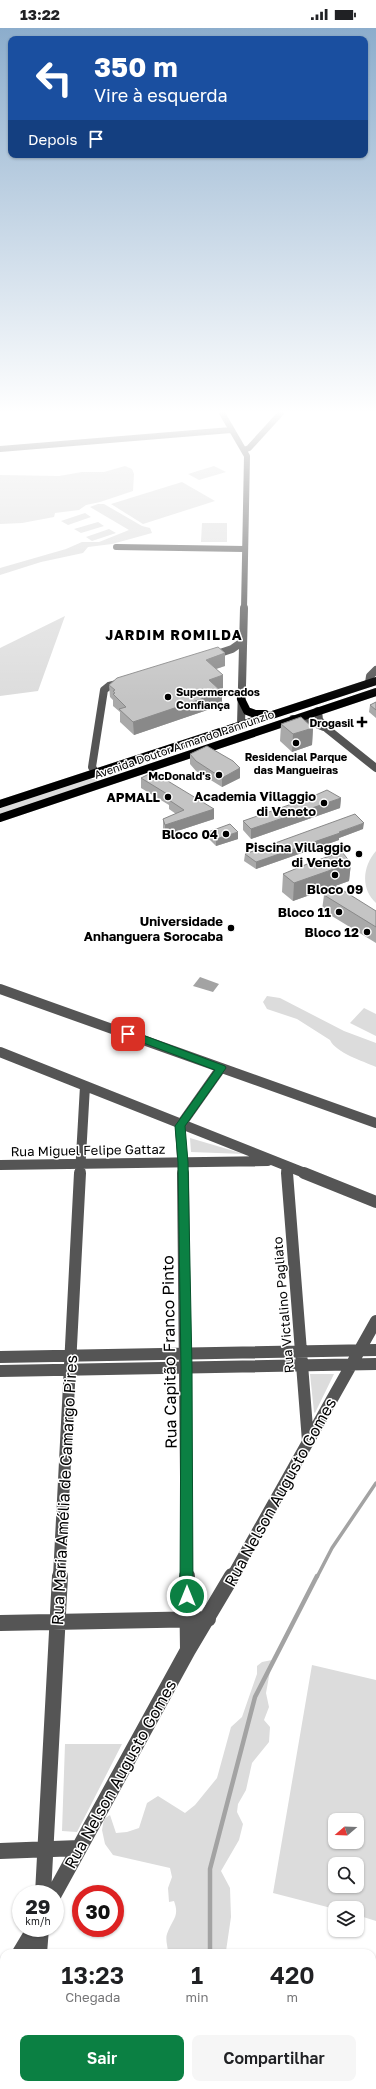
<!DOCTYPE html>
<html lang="pt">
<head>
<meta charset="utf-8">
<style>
	:root { --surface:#fff; --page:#f6f6f6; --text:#202124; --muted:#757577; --accent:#0b8043 }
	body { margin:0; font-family:"Golos Text",sans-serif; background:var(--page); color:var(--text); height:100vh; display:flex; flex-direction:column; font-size:15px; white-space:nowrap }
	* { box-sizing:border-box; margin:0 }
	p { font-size:13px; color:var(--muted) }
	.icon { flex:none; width:22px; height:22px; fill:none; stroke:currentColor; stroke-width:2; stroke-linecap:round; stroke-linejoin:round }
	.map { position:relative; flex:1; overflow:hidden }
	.drawer { position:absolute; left:0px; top:1921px; width:376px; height:140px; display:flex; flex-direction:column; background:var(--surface); border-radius:12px 12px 0 0; box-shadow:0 1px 3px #0004 }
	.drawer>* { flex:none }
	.banner { position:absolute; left:8px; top:8px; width:360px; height:122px; border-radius:8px; box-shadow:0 1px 3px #0004; background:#1a4fa0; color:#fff; overflow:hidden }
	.needle { width:26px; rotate:251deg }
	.buttons { position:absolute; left:328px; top:1785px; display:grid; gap:8px }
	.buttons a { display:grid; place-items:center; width:36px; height:36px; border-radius:8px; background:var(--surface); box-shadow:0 1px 3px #0004; font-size:20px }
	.speed { position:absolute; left:12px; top:1857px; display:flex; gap:8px; font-size:20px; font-weight:700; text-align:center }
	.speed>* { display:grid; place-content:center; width:52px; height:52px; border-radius:50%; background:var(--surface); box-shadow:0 1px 3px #0004; line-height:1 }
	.speed small { font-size:10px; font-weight:400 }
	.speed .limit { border:6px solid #d22; background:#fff; color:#111 }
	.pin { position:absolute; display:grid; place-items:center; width:34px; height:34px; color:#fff; margin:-17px; border-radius:8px; box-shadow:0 2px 6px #0006 }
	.me { position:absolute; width:44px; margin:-22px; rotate:0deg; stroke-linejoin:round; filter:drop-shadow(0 0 3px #0008) }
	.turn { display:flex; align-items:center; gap:14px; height:84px; padding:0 20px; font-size:18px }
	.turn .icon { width:52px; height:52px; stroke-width:2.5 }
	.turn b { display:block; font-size:28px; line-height:34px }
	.then { display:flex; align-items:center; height:38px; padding:0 20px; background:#0003; gap:8px; font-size:15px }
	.eta { display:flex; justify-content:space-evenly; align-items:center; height:68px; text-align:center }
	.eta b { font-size:24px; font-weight:600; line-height:28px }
	.button { display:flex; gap:8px; margin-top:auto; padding:8px 20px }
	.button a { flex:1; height:46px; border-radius:8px; background:var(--accent); color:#fff; font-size:16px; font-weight:600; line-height:46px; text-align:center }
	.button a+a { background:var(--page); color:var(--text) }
	.status { display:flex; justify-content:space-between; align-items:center; height:28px; padding:0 20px; background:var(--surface); direction:ltr }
	.status svg { height:11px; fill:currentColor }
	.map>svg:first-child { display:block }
</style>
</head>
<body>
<div class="status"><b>13:22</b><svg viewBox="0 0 49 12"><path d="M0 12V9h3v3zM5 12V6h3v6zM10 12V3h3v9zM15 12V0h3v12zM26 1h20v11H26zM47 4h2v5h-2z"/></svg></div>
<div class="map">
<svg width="376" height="2061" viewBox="0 0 376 2061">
	<rect width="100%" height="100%" fill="#fff"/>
	<path fill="#dcdcdc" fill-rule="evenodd" d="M125,438L132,441L134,446L133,463L100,474L86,477L79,482L55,485L54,489L22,495L0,496V447L59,448L82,444H104Z
		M214,438L226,444L199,452L188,446Z
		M182,454L215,473L143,496L111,476Z
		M98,476H104L142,498L150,500L152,505L112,516L88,519L83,525L41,534L0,547V540L66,521L82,514H99L129,502L90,479Z
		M85,485L91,489L68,497L61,493Z
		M98,494L104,498L81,505L74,501Z
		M202,495H227V514H201Z
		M109,501L116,505L92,513L86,509Z
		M65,588L38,663L0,668V620Z
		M89,751H96L98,754L0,787V780Z
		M376,823V875C360,860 363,838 376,823Z
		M267,968L280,970L344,1003L376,1015V1039C363,1033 336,1025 330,1012L297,991L267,981L263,974Z
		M364,980L376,986V1008L350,995Z
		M190,1110L244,1126L191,1124Z
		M310,1346H334L315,1385L314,1384Z
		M272,1632L266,1665L269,1679L264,1692L270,1699L269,1714L252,1735L246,1762L238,1776L237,1784L243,1796L239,1812L221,1843L230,1860L231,1889L226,1923L234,1925H168C168,1919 165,1911 167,1906C172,1891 180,1889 174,1873L169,1874L168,1860L172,1849L170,1840L113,1827L105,1816L102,1802L104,1791L110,1787L116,1805L127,1804L139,1800L147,1775L158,1768L185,1785L195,1777L217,1750L231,1699L242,1689L257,1646V1638L262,1634Z
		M312,1637L376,1652V1893L357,1887V1880H335V1881L273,1865ZM335,1792H357V1814H335ZM335,1836H357V1858H335Z
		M65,1716H122L77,1804L62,1803Z
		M4,1980V2057H17L16,2061H0V1987Z"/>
	<path fill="#a3a3a3" d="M200,949L219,956L213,964L193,958Z"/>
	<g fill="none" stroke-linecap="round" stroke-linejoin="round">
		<path stroke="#a3a3a3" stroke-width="3.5" d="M317,1549L332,1520L376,1455"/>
		<path stroke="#a3a3a3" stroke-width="4.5" d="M210,1925V1841L255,1669L317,1548
			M211,2057V2061"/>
		<defs>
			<path id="major" d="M241,671L247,683L255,686H265
				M0,776L376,653
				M0,790L376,664"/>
		</defs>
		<use href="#major" stroke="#dbdbdb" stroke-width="8"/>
		<path stroke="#555" stroke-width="6" d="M222,385L247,428L244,581
			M0,421L231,402
			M244,422L249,420L281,385
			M116,519L244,521"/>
		<path stroke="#555" stroke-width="8" d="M211,628L232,621L242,614
			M369,655L370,648L376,642
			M318,683L319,692L326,700L376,740
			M293,691L312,694L324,699
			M241,697L244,580
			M96,745L92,739L104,662L109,658L121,655"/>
		<path stroke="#555" stroke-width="10" d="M0,961L376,1095
			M0,1024L307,1146
			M0,1137L268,1133
			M286,1139L287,1146
			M80,1146L85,1058
			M183,1146L180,1098L221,1040"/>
		<path stroke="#555" stroke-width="12" d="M183,1145L187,1549
			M287,1145L308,1413
			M304,1145L376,1174
			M0,1329L376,1322
			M0,1343L376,1336
			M59,1549L80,1145
			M232,1549L376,1293"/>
		<path stroke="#555" stroke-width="16" d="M187,1548L188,1622
			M0,1595L208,1591
			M0,1823L79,1820
			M43,1866L60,1548
			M54,1866L188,1622L232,1548
			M20,1925L35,1900
			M39,1925L41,1900
			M0,1960L4,1953
			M372,1960L376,1961
			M302,2057V2061
			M32,2061L33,2057"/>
		<use href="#major" stroke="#000" stroke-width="8"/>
	</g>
	<path fill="#a9a9a9" d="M225,638L216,641L223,647V660L219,661L222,664V677L134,707L120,694V684L113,678V672L110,669L109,657Z
		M376,674V690L369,684L370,677Z
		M281,696L313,700L312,717L292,724L280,713Z
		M190,726L240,740V750L222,759L196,743L190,736Z
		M141,750L214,781V791L165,807L163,801V791L176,786L169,781V777L141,760Z
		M341,770L340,780L251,811L243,802V793Z
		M363,801L339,810V812L256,841L244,833L245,826Z
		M208,804L238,811L216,818L208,810Z
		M351,835L349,853L293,873L282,864L283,846Z
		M324,867L376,883V915L322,882Z"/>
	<path fill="#898989" d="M225,625V638L206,644V632Z
		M223,647V660L209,664V652Z
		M222,664V677L134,707L133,694Z
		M313,700L312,717L292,724L293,706Z
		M240,740V750L222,759V750Z
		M341,770L340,780L251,811V801Z
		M214,781V791L165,807V797Z
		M364,795L363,801L339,810V812L256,841V834Z
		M238,804V811L216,818V811Z
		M351,835L349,853L293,873L294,855Z"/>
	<path fill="#c4c4c4" stroke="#898989" d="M218,619L225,625L206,632L223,647L209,652L222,664L133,694L119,681L126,679L113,666L115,665L113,663L115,662L109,657L117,650Z
		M376,674V682L370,677Z
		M301,689L313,700L293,706L281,696Z
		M207,718L233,733L240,740L222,750L196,733L190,726Z
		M153,744L214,781L165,797L163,791L184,782L169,772L172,769L141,750Z
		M327,762L341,770L251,801L243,793L309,770Z
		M355,786L364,795L339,804L340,805L256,834L245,826Z
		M230,796L238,804L216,811L208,804Z
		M342,824L351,835L294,855L283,846L312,834Z
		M336,858L376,883V899L324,867Z"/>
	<linearGradient id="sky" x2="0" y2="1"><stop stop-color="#8cadcc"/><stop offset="0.57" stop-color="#fff"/><stop offset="1" stop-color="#fff" stop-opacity="0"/></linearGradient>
	<rect width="376" height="674" fill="url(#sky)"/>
	<path fill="#0b8043" stroke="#07532c" d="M125,1003H132L225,1038L226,1040L185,1098L188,1134L192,1340L193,1568L191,1573L187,1575L182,1573L180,1568L181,1340L178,1134L175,1098L215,1042L125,1008Z"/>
	<g fill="#000" stroke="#fff" stroke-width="1.5">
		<circle cx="168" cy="669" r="4"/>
		<path d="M360 688h4v4h4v4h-4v4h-4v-4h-4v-4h4z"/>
		<circle cx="296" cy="715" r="4"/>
		<circle cx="219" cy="747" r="4"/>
		<circle cx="168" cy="769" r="4"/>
		<circle cx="324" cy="775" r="4"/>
		<circle cx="226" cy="806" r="4"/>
		<circle cx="359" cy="826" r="4"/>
		<circle cx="335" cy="847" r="4"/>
		<circle cx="339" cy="884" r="4"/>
		<circle cx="231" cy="900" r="4"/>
		<circle cx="367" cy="904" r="4"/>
	</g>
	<g text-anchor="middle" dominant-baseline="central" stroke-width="3" stroke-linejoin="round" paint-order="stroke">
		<g font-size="11" font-weight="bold" fill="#000" stroke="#fff" text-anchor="end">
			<text x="176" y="663" text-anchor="start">Supermercados<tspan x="176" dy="13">Confiança</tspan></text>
			<text x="354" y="694">Drogasil</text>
			<text x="296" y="728" text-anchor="middle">Residencial Parque<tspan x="296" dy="13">das Mangueiras</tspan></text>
			<text x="211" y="747">McDonald's</text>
		</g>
		<g font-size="11" fill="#000" stroke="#fff">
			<text transform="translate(184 716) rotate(-19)">Avenida Doutor Armando Pannunzio</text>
		</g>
		<g font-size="13" font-weight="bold" fill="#000" stroke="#fff" text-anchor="end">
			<text x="316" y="768">Academia Villaggio<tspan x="316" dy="15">di Veneto</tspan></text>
			<text x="160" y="769">APMALL</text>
			<text x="218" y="806">Bloco 04</text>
			<text x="351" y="819">Piscina Villaggio<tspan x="351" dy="15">di Veneto</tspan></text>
			<text x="335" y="861" text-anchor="middle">Bloco 09</text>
			<text x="331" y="884">Bloco 11</text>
			<text x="223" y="893">Universidade<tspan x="223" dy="15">Anhanguera Sorocaba</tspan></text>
			<text x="359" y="904">Bloco 12</text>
		</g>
		<g font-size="13" fill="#000" stroke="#fff">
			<text transform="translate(88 1122) rotate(-1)">Rua Miguel Felipe Gattaz</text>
			<text transform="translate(283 1277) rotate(-95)">Rua Victalino Pagliato</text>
		</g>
		<g font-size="14" font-weight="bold" letter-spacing="1" fill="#000" stroke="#fff">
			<text x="174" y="606">JARDIM ROMILDA</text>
		</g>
		<g font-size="16" fill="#000" stroke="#fff">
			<text transform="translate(169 1324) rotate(-91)">Rua Capitão Franco Pinto</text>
			<text transform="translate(64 1462) rotate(-87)">Rua Maria Amélia de Camargo Pires</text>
			<text transform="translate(280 1464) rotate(-61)">Rua Nelson Augusto Gomes</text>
			<text transform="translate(120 1746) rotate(-61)">Rua Nelson Augusto Gomes</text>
		</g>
	</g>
</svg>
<div class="buttons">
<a><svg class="needle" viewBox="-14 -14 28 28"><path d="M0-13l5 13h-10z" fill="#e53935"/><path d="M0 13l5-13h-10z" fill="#757577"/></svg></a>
<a><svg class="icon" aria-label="search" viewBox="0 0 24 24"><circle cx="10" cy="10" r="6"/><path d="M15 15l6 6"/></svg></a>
<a><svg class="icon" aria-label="layers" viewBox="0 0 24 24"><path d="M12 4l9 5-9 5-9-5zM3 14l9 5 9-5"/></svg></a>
</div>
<div class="speed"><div>29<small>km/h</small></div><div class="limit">30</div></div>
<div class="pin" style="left:128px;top:1006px;background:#d93025"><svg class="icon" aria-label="arrive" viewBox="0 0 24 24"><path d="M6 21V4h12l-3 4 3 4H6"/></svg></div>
<svg class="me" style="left:187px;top:1568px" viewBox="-20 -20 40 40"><circle r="17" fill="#0b8043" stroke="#fff" stroke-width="3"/><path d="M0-11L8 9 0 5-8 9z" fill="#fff"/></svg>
<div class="banner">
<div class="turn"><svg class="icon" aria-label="left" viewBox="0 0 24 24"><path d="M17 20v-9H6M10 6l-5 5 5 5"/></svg><div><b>350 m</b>Vire à esquerda</div></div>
<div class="then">Depois<svg class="icon" aria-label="arrive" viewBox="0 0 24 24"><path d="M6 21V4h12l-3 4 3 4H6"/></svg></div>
</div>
<section class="drawer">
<div class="eta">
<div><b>13:23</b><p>Chegada</p></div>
<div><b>1</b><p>min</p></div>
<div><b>420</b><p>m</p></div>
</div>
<div class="button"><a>Sair</a><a>Compartilhar</a></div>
</section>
</div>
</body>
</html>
